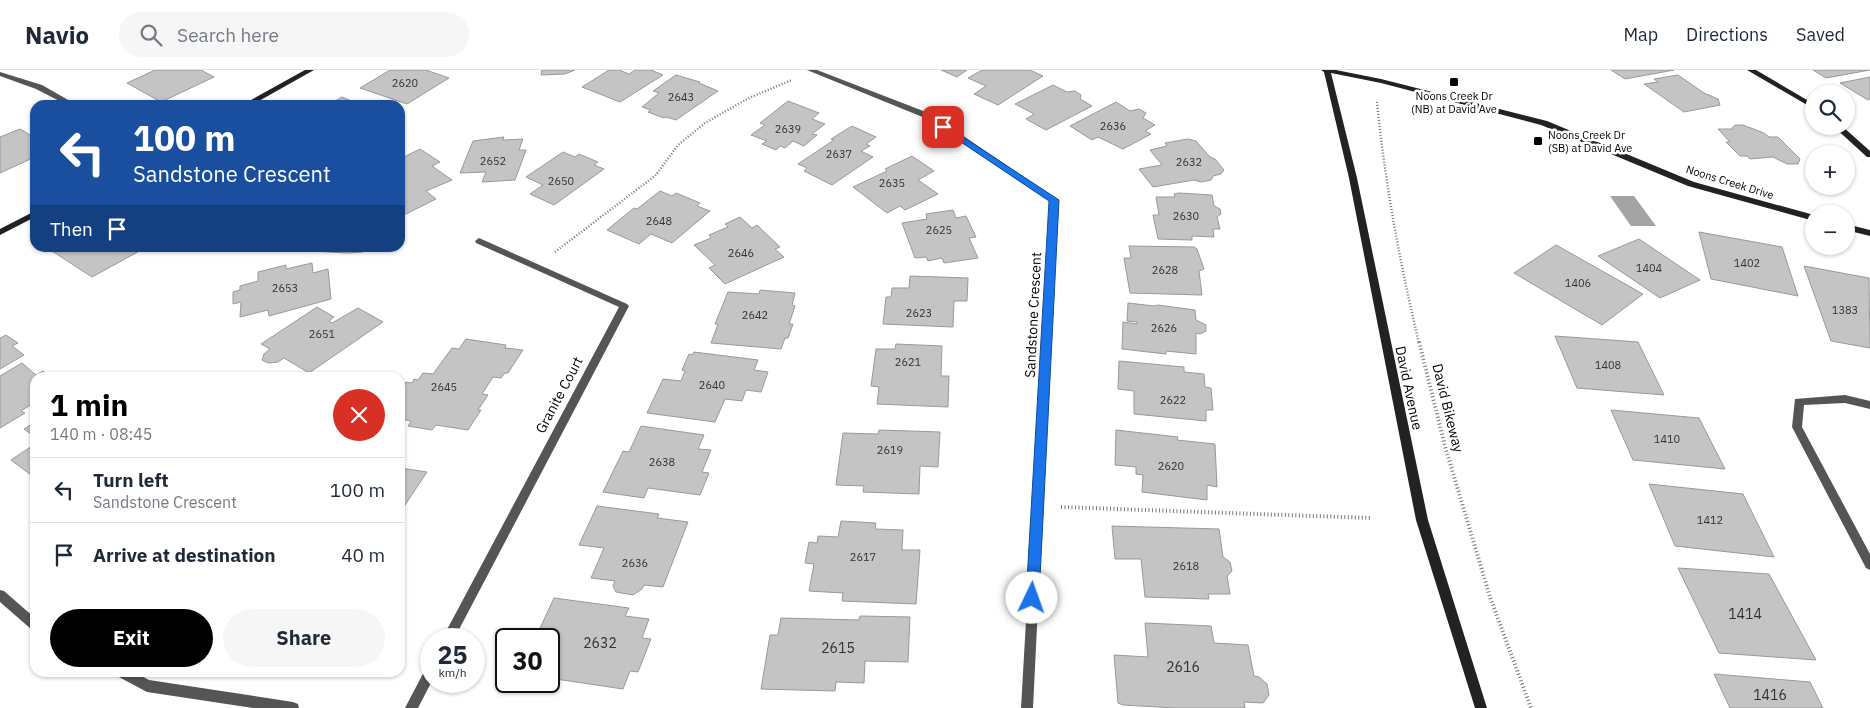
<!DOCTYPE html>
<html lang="en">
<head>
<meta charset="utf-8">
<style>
	:root { --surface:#fff; --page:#f6f6f7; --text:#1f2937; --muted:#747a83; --line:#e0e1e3; --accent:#000 }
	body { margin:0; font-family:"IBM Plex Sans",sans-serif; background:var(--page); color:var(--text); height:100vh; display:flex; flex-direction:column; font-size:19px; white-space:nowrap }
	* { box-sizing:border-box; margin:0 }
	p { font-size:16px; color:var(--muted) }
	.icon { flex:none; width:28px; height:28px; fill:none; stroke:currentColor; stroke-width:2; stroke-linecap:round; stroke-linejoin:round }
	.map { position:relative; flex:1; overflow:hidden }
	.details { position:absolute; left:30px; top:302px; width:375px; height:305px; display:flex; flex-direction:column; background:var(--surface); border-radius:15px; box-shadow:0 1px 4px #0004 }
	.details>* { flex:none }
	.banner { position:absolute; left:30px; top:30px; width:375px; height:152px; border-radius:15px; box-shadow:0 1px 4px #0004; background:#1a4fa0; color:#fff; overflow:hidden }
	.fabs { position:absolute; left:1805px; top:15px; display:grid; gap:10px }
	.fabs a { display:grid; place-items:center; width:50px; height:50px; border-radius:50%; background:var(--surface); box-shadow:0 1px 4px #0004; font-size:25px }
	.speed { position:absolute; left:420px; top:558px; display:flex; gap:10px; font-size:25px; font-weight:700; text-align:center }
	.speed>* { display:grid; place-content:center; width:65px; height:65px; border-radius:50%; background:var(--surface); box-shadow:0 1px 4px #0004; line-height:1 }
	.speed small { font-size:12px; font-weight:400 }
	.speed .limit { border:2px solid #111; border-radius:8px; background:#fff; color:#111 }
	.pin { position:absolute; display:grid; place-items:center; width:42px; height:42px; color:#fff; margin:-21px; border-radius:10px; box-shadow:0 2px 8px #0006 }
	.me { position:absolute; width:55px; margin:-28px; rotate:3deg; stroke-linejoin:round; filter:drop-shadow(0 0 4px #0008) }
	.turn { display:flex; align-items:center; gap:18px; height:105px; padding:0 20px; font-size:22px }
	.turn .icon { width:65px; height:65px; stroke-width:2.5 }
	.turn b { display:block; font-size:35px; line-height:42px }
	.then { display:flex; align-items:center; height:48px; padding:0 20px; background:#0003; gap:10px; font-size:19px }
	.round { display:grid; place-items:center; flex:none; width:52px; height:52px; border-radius:26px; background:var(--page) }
	.overview { display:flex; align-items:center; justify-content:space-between; height:85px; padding:0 20px }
	h1 { font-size:30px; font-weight:700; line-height:38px; color:var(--accent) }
	.cta { display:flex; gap:10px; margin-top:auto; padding:10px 20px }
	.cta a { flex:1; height:58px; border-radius:30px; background:var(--accent); color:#fff; font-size:20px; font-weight:700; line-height:58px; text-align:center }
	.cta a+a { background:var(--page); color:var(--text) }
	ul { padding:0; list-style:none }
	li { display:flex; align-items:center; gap:15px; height:65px; padding:0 20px; border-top:1px solid var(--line) }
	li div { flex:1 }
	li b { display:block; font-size:19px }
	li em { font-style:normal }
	header { display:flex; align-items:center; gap:30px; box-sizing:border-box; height:70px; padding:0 25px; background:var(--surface); border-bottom:1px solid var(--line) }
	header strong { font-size:24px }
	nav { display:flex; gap:28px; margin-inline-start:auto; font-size:18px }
	.search { width:350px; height:45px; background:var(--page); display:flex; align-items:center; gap:12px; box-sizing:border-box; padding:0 18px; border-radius:28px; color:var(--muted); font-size:19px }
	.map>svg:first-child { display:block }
</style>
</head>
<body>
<header>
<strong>Navio</strong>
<div class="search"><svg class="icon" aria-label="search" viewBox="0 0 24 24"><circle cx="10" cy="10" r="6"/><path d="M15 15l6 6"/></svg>Search here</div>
<nav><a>Map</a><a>Directions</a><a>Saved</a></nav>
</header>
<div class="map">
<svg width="1870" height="638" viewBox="0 0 1870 638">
	<rect width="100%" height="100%" fill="#fff"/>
	<path fill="#a3a3a3" d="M1610,126H1634L1656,156H1631Z"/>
	<path fill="#c4c4c4" stroke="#999" d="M155,0H201L214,7L161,32L127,13Z
		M390,0H426L449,8L407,34L360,18Z
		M542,0H575L565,4L541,5Z
		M609,0H619L629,4L635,0H651L663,5L620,32L582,17Z
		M941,0H967L957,7Z
		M982,0H1030L1043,6L998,35L974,24L986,16L968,8Z
		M1611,0H1674L1625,9Z
		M1813,0H1870L1826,8Z
		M676,5L700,12L699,13L718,21L676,50L666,47L664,48L648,42L651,40L642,37L659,23L653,21Z
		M1678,5L1704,23L1718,29L1720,35L1684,42L1644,14L1658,12L1654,9Z
		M1870,7V29L1868,30L1840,13Z
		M1053,15L1067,22L1075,21L1081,25L1080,29L1092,36L1046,60L1026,49L1034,44L1015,34Z
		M342,27L361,35H328Z
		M788,31L819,43L812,49L825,54L812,64L817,65L804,76L793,71L785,78L780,76L776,80L762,74L767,71L751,65L765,55L760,53Z
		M1116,32L1130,41L1139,39L1146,43L1143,48L1155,55L1145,61L1151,64L1123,79L1098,67L1092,70L1070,56Z
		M1735,55H1743L1764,63L1769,67H1778L1800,89L1798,94H1787L1773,87L1750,89L1747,86H1740L1726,72H1730L1718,59H1733L1732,58Z
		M852,56L876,67L866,74L870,76L861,81L873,87L832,115L804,101L807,98L798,94L834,70L831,69Z
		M20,59L35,68V87L0,103V67Z
		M504,67L503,70L523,69L519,80H526L515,110L482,112L486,102L460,103L473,71Z
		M1188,69L1196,71L1210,87L1215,89L1224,100L1221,104L1213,106L1211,110L1201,112L1194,110L1153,117L1139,99L1162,95L1150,80L1167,76L1165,73Z
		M420,79L440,92L432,96L452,110L426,121L436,129L406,144L400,140V89Z
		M563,82L575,87L579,84L598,92L594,95L604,99L554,135L530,124L543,115L526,107Z
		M912,86L934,101L918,110L938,124L905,140L900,136L887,143L853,117L887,101L885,99Z
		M660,121L672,126L676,123L700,133L697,136L710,141L672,173L651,164L639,174L607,160L634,138L637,139Z
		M1179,123L1212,125L1214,136L1220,139L1221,144L1217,147L1220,159H1213L1214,167L1192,166V170L1158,169L1153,145H1159L1156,127H1175L1174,124Z
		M953,140L956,148L966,146L976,167L969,168L978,188L944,193L942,188L928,191L926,187L915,188L902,153L927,149L926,144Z
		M740,147L752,158L757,155L780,177L775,179L784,187L725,214L709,198L715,195L694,175L711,168L709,165L728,157L725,154Z
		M1699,162L1782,177L1798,226L1711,209Z
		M1639,169L1700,210L1660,228L1598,186Z
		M1556,175L1643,224L1602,255L1514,203Z
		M1129,176L1194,177L1197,179L1204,199L1199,201L1202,225L1130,223L1124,188H1131Z
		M59,178H145L92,207L52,181Z
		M294,178H367L363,182L348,183L291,180Z
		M312,193L313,203L328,199L331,229L269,246L268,240L240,247L241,232L233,234V222L240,220V216L258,211V202L286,195V199Z
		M1804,196L1869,208L1870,278L1831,271Z
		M910,206L968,208L967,231H954L953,257L883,254L886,227H891L892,218H909Z
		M760,220L795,223L792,235L795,236L789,254H793L788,268H785L781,279L711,273L718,254H715L728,222L759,224Z
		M1128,233L1154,236L1158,235L1195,240L1196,250L1206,255V261L1200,264L1196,263V284L1166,281V284L1122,279L1123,252L1137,254V252L1127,251Z
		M317,237L334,247L329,251L332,253L358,238L383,252L309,303L284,288L278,292L268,293L262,290L264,284L270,279L261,274Z
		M6,265L18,273L12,276L24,285L0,299V268Z
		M1555,266L1638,272L1664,325L1577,318Z
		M466,269L506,275L505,278L523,280L508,303H505L501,308L493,307L482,324L488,325L478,340H481L468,360L436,355L432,360L408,356L411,351L400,349V334L404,329L400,328L404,323L400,322V320L406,312L412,313L414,309L418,310L423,303L433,304L452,278L459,279Z
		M896,274L942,276L941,306H949L948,337L877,334L879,317L871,316L876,279H895Z
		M694,282L758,290L754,300L768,302L761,322L746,320L742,331L725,329L715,352L647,343L663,309L681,311L685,301L682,300L689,284L692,285Z
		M1119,291L1184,297V302L1204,304L1205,317L1211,318L1213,340H1206V351L1134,344V321L1118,319Z
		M22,293L36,305L43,301L52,308H35V332L21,341L25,343L0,358V306Z
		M1611,340L1699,348L1725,399L1633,390Z
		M35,352V367L24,359Z
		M641,356L704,365L698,379L711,380L702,402L709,403L700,425L648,418L644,428L603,422L623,381L629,382Z
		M879,360L940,362L938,397L920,396L919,424L863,422L864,416L836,415L843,363L878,364Z
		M1116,360L1178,367L1177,370L1215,374L1217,417L1207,415V430L1142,422L1143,405L1136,404V397L1115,395Z
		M35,374V408L11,390Z
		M400,398L427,402L403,438L400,437Z
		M1649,414L1743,424L1774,487L1675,476Z
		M597,436L659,444L657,448L688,452L663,517L644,515L642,519L633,525L616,522L613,516L615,511L591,508L604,478L579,475Z
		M841,451L876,453L875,459L903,460L902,480H920L916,534L842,531L843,523L809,521L814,494L805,493L809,472L817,473L818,466L838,467Z
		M1112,456L1219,459L1223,487L1230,492L1232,501L1227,506L1230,524H1208L1209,529L1145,527L1141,489H1115Z
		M1678,498L1769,504L1816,590L1719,583Z
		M554,528L629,538L625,546L649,549L642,568L651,569L638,602L630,601L623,619L549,608V582L553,574L549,573V569H535Z
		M860,546L910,547L908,592L865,591L864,613L836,612L835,621L761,619L770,565H778L781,548L859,550Z
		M1145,553L1211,556L1214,573L1248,575L1254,606L1259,607L1267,614L1269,625L1263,633L1244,632L1245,638H1175L1123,635L1118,633L1114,585L1148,587Z
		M1714,604L1810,612L1823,638H1730Z"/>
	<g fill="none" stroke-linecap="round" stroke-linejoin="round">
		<path stroke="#777" stroke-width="2.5" stroke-dasharray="1 2" stroke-linecap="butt" d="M1377,32C1385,113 1400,194 1419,273
			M555,182L656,105L678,75L705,53L749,28L792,10"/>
		<path stroke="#777" stroke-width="4" stroke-dasharray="1 2.5" stroke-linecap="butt" d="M1419,272L1445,376L1490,527L1531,638
			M1061,437L1370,448"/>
		<path fill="#555" fill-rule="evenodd" d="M807,0H817L931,44L1058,130L1033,638H1021L1050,131L925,48Z
			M0,2L42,15L77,35H67L36,19L0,6Z
			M479,168L627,234L629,236L454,569H442L619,237L476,173L475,171Z
			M1845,325L1870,331V339L1845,333L1804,335L1802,357L1870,484V500L1866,498L1792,357L1795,329Z
			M0,520L4,521L35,548V560L31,559L0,532Z
			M431,594L432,611L418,638H405L427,596Z
			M115,602H134L149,610L293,632L298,634L299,638H253L147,622L117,606Z"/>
		<path fill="#222" fill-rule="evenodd" d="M305,0H314L252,35H242Z
			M1321,0H1336L1381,9L1547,51L1694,112L1814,145V151L1688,116L1541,55L1381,13L1331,3L1357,108L1428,450L1487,638H1475L1416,450L1349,108L1324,2Z
			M1747,0H1756L1814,34V39Z
			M1833,56H1842L1870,81V87H1867Z
			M35,141V147L0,165V159Z
			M1846,154L1870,160V166L1846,160Z"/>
	</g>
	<path fill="#1a73e8" stroke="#114b97" d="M943,54L1059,130L1039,528L1037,532L1032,534L1028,532L1026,528L1049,131L940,58L939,57Z"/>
	<g fill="#000" stroke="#fff" stroke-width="2">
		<rect x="1449" y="7" width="10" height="10" rx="2.5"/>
		<rect x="1533" y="66" width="10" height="10" rx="2.5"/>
	</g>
	<g text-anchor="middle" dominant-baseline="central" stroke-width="5" stroke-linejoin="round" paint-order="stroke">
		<g font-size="11" fill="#313131">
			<text x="405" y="13">2620</text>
			<text x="681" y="27">2643</text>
			<text x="1113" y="56">2636</text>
			<text x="788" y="59">2639</text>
			<text x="839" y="84">2637</text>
			<text x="493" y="91">2652</text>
			<text x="1189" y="92">2632</text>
			<text x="561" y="111">2650</text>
			<text x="892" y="113">2635</text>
			<text x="1186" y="146">2630</text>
			<text x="659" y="151">2648</text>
			<text x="939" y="160">2625</text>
			<text x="741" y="183">2646</text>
			<text x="1747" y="193">1402</text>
			<text x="1649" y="198">1404</text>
			<text x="1165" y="200">2628</text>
			<text x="1578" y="213">1406</text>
			<text x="285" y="218">2653</text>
			<text x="1845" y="240">1383</text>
			<text x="919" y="243">2623</text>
			<text x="755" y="245">2642</text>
			<text x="1164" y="258">2626</text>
			<text x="322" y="264">2651</text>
			<text x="908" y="292">2621</text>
			<text x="1608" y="295">1408</text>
			<text x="712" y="315">2640</text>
			<text x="444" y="317">2645</text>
			<text x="1173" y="330">2622</text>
			<text x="1667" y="369">1410</text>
			<text x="890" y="380">2619</text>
			<text x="662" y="392">2638</text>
			<text x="1171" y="396">2620</text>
			<text x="1710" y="450">1412</text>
			<text x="863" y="487">2617</text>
			<text x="635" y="493">2636</text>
			<text x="1186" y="496">2618</text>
		</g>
		<g font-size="11" fill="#000" stroke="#fff">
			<text x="1454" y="26">Noons Creek Dr<tspan x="1454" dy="13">(NB) at David Ave</tspan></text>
			<text x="1548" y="65" text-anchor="start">Noons Creek Dr<tspan x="1548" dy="13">(SB) at David Ave</tspan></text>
		</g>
		<g font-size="11" fill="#000" stroke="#fff">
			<text transform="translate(1730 112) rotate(17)">Noons Creek Drive</text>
		</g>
		<g font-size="14" fill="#000" stroke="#fff">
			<text transform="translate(1033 245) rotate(-87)">Sandstone Crescent</text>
			<text transform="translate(1409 318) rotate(78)">David Avenue</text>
			<text transform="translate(559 325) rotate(-62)">Granite Court</text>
			<text transform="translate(1448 338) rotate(76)">David Bikeway</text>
		</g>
		<g font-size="14" fill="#313131">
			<text x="1745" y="544">1414</text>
			<text x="600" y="573">2632</text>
			<text x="838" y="578">2615</text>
			<text x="1183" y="597">2616</text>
			<text x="1770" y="625">1416</text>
		</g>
	</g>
</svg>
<div class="fabs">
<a><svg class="icon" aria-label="search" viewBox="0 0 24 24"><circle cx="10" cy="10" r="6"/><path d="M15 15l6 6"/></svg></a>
<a>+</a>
<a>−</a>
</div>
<div class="speed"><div>25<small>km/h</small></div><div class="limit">30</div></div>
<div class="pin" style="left:943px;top:57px;background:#d93025"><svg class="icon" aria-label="arrive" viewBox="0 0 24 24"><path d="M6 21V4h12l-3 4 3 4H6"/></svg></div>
<svg class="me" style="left:1032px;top:528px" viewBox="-20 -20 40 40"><circle r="19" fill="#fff"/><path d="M0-13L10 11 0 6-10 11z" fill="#1a73e8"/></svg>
<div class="banner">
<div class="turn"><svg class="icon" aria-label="left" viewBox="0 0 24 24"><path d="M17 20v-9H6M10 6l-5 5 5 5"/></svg><div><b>100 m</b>Sandstone Crescent</div></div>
<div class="then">Then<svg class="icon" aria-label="arrive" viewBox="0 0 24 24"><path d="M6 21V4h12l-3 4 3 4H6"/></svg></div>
</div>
<section class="details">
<div class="overview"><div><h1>1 min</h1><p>140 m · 08:45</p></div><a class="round" style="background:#d93025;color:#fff"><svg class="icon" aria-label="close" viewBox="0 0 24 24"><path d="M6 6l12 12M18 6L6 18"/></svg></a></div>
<ul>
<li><svg class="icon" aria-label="left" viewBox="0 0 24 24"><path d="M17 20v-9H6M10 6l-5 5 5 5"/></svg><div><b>Turn left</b><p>Sandstone Crescent</p></div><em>100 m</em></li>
<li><svg class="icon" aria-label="arrive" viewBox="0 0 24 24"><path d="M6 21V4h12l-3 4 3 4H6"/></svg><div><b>Arrive at destination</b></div><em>40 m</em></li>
</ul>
<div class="cta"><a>Exit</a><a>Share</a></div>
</section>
</div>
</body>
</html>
